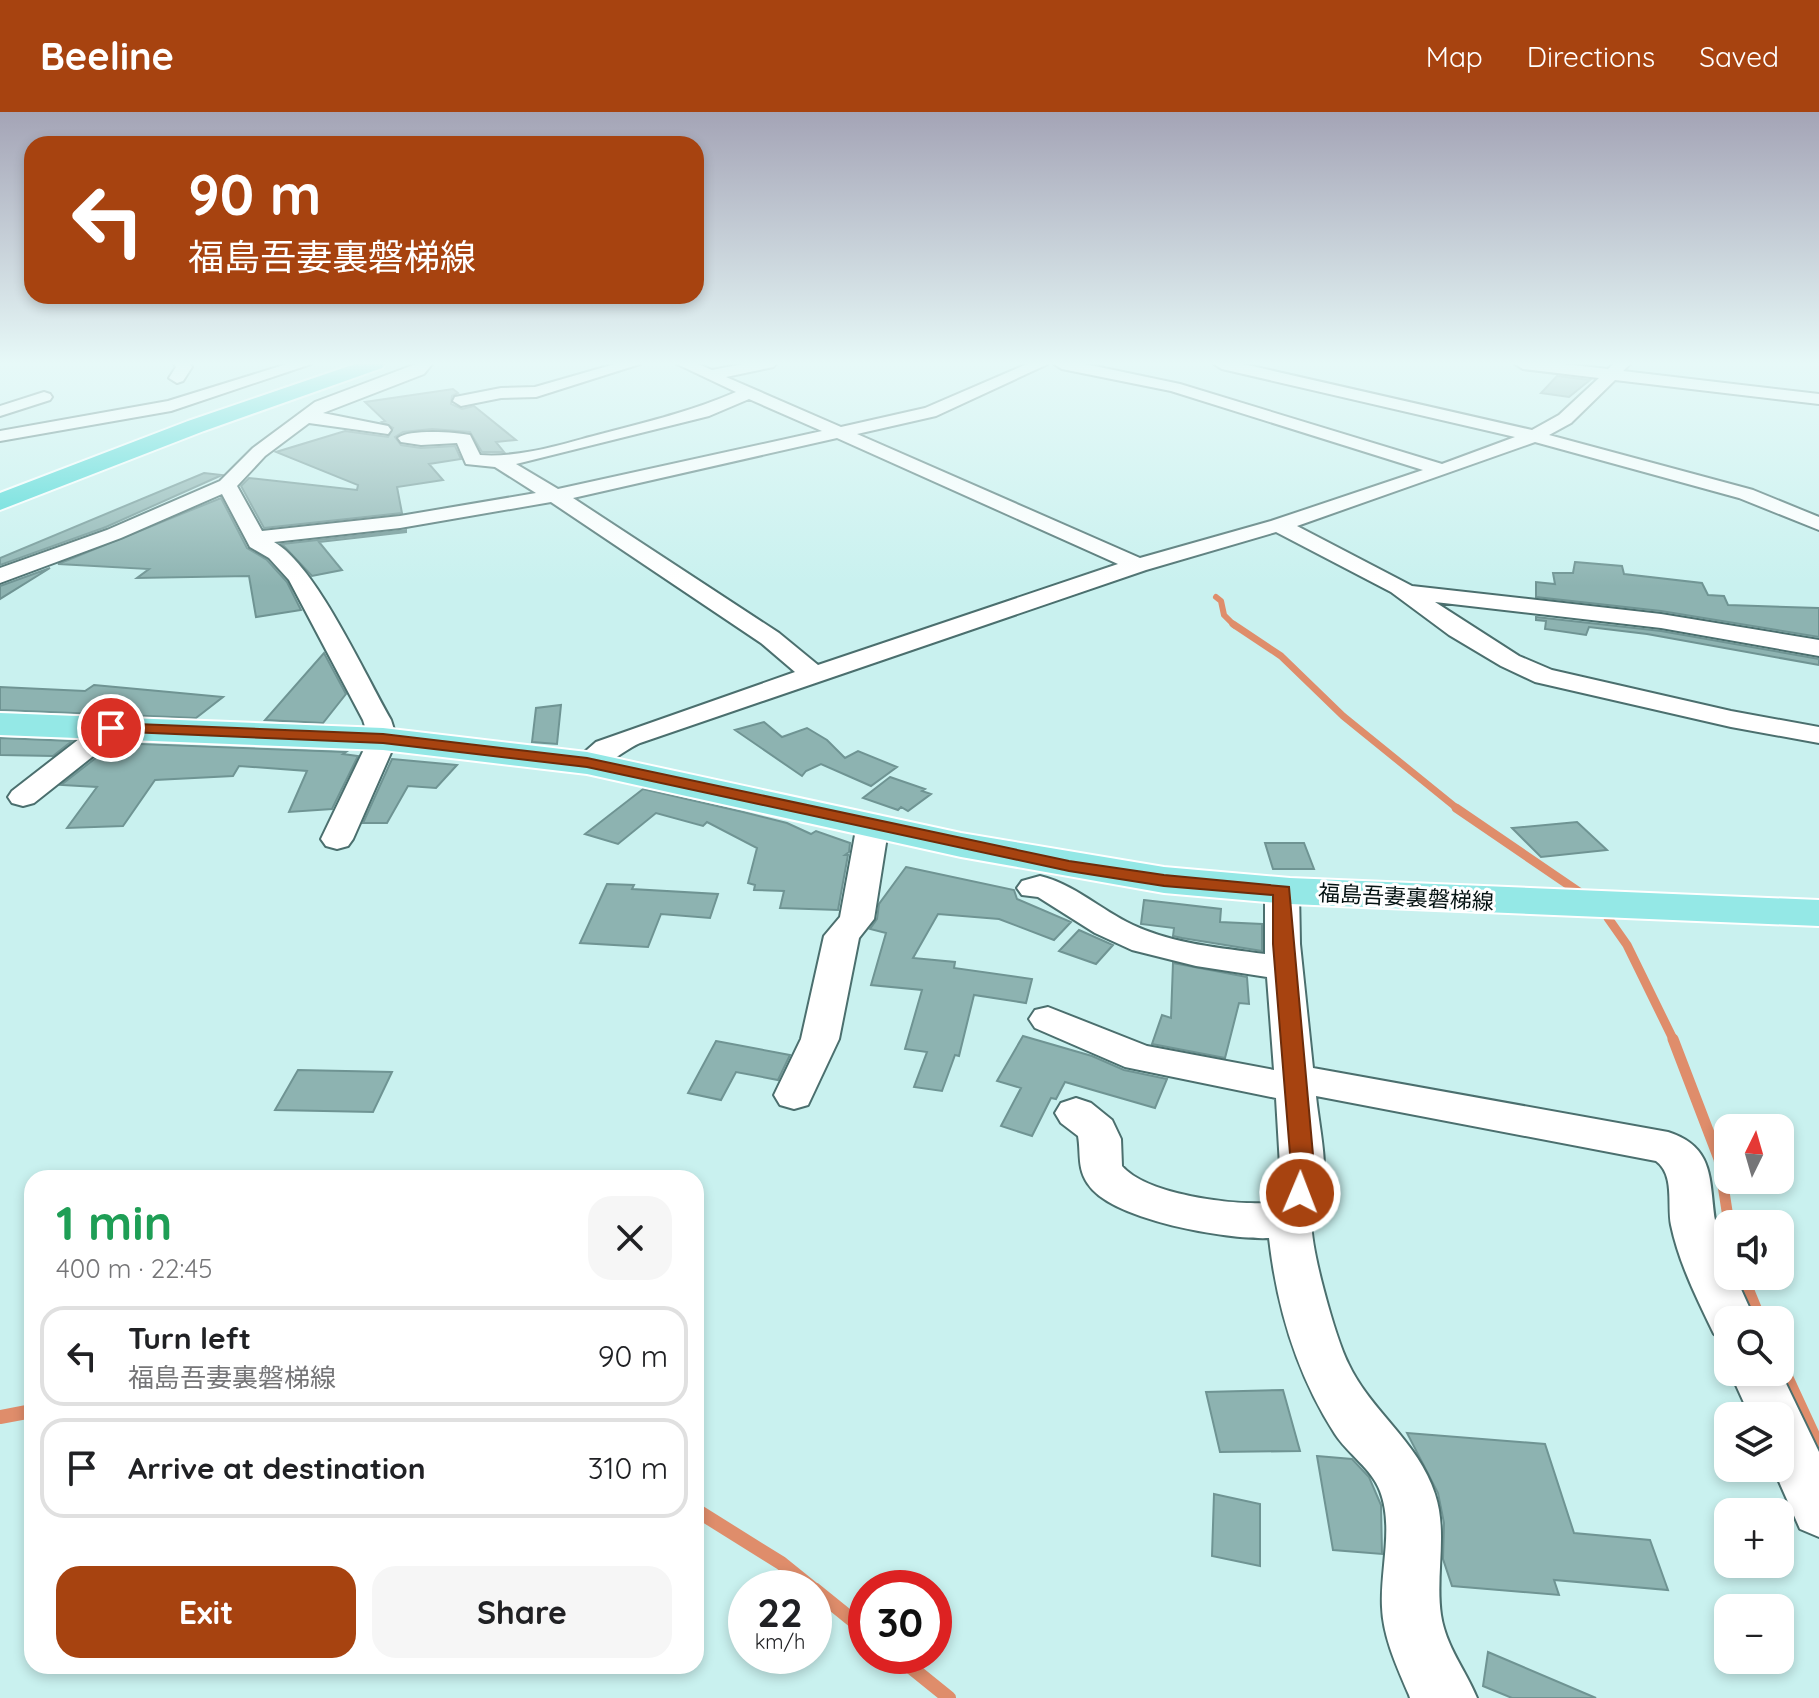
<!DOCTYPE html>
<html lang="en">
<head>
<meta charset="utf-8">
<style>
	:root { --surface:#fff; --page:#f6f6f6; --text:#202124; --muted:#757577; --line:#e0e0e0; --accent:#a74310 }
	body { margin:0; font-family:Quicksand,"Noto Sans JP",sans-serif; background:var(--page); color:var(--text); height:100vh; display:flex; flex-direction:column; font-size:30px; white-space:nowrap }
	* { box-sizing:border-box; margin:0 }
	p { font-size:26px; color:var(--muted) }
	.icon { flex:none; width:44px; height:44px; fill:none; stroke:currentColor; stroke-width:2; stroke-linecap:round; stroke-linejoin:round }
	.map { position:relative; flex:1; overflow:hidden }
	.sheet { position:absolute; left:24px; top:1058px; width:680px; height:504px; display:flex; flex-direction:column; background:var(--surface); border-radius:24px; box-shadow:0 4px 12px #0003 }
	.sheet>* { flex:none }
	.banner { position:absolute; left:24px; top:24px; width:680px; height:168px; border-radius:24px; box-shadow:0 4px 12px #0003; background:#a74310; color:#fff; overflow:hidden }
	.needle { width:52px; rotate:5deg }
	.buttons { position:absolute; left:1714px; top:1002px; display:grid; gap:16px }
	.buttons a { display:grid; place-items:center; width:80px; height:80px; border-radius:16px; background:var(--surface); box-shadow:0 4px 12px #0003; font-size:40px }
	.speed { position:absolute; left:728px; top:1458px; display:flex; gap:16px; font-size:40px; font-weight:700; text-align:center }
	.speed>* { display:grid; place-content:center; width:104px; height:104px; border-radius:50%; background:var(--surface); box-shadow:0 4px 12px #0003; line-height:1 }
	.speed small { font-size:20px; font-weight:400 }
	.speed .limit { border:12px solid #d22; background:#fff; color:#111 }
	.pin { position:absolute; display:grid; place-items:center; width:68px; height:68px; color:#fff; margin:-34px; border:4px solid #fff; border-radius:50%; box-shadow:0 2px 8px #0007 }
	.me { position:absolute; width:88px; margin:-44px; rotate:1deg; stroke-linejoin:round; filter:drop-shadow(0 0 6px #0008) }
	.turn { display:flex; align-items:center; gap:28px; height:168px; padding:0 32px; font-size:36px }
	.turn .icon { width:104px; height:104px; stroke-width:2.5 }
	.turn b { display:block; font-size:56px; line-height:68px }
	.round { display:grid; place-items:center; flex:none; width:84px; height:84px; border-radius:24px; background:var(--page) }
	.headline { display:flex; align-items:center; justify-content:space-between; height:136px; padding:0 32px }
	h1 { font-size:48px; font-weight:700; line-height:60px; color:#1e9e55 }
	.action { display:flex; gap:16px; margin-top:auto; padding:16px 32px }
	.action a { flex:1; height:92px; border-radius:24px; background:var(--accent); color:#fff; font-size:32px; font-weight:700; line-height:92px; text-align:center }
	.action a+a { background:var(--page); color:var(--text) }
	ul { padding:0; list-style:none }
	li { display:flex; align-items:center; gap:24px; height:100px; margin:0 16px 12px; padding:0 16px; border:4px solid var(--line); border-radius:24px }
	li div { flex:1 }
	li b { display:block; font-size:30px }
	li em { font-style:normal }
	header { display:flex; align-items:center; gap:48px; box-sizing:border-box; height:112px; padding:0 40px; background:var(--accent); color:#fff }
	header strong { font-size:38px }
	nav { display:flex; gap:44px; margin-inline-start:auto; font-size:28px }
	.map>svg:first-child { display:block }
</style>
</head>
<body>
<header>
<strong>Beeline</strong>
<nav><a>Map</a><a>Directions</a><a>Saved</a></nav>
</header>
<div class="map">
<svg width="1819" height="1586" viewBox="0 0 1819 1586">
	<rect width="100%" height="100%" fill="#c9f1ef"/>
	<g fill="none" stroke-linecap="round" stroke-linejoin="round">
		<path stroke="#df8d6b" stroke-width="6" d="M1216,485L1221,489L1224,503L1235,514"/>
		<path stroke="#df8d6b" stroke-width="7" d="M1233,512L1281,544L1343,604L1459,698"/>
		<path stroke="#df8d6b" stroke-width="9" d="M1456,696L1579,780
			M1608,806L1627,833L1674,929"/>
		<path stroke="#df8d6b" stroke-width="11" d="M1673,927L1719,1047L1729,1112
			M1743,1164L1761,1208"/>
		<path stroke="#df8d6b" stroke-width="14" d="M1780,1252L1819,1336
			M0,1305L32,1299
			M696,1398L781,1451L812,1476
			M814,1477L866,1519
			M897,1544L949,1586"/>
	</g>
	<path fill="#8db3b1" stroke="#6f9493" stroke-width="2" d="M1557,264L1590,268L1569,285L1541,281Z
		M453,277L458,281L452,284L451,292L462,297L474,294L516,328L496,330L504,340H482L470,320L432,317L403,320L395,325L401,333L421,336L455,334L461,347L429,352L443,368L397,375L402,401L264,416L241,374L249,366L357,378L358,373L276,340L345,319L388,325L393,316L382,310L385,309L365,290Z
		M204,361L222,363L106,415L0,453V446Z
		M221,386L247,436L267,448L287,470L301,498L256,505L249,464L137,466L149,457L58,452Z
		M406,418V420L319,430L342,458L312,464L282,432Z
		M1575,450L1622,454L1624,462L1702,471L1708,483L1724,484L1728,493L1819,496V525L1661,499L1536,485V470L1555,472L1553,461H1573Z
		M50,456L0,487V474Z
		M1536,505L1661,519L1819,547V553L1647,522L1589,515L1586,523L1545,517L1546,509L1536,508Z
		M324,541L346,582L323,611L265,608Z
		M94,573L223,585L196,606L0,598V575L85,579Z
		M561,593L557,632L532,630L536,596Z
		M764,610L782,625L807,616L827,628L845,646L858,639L897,655L871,674L821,652L806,659L802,664L735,618Z
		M0,626L72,629L53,644L0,643Z
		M115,631L346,640L343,642L358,644L332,697L289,700L307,659L239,654L233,664L155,668L123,714L67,716L97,675L61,673Z
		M392,647L457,653L436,676L408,674L387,711H363Z
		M890,665L925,677L922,679L931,682L908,699L901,695L898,698L863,686Z
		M643,677L743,700L787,711L811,722L816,719L850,731L849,740L845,743H848L838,798L780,796L784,779L754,778L755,773L748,771L757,736L707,710L703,714L656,701L618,732L585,722Z
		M1577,710L1607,738L1541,745L1512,716Z
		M1265,731H1304L1314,757H1273Z
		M906,755L1014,778L1017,787L1071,810L1054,828L999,807L938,802L913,846L955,850L954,856L1032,867L1026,891L974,883L959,944L955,943L942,979L914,975L927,940L905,937L922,878L871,873L886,821L870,817L877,807L879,792Z
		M607,772L634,773L632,777L718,782L710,806L661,802L648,835L580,831Z
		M1144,788L1221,797L1220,810L1262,812V839L1182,826L1173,824L1174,816L1141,812Z
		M1079,818L1113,833L1096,852L1059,839Z
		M1173,851L1247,865L1249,892L1239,891L1225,946L1152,932L1162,903L1171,906Z
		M1023,924L1092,944L1124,958L1167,967L1155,996L1065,970L1056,987L1051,986L1032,1024L1001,1014L1021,976L997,969Z
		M716,929L790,943L778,968L736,960L721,988L688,981Z
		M298,958L392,960L373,1000L275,998Z
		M1283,1278L1300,1339L1220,1340L1206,1280Z
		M1407,1321L1545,1332L1574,1421L1650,1428L1668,1478L1554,1468L1559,1483L1452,1474L1443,1447L1444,1411L1438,1381Z
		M1317,1344L1352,1347L1369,1365L1381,1393L1382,1442L1333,1438Z
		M1214,1382L1260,1392V1454L1212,1444Z
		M1488,1540L1596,1586H1512L1483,1574Z"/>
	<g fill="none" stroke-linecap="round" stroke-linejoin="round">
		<defs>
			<path id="street" d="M174,252H190L192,255L183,269L177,271L169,266L176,255Z
				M287,252H311L171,299L0,329V319L168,289Z
				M416,252H432L424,262L323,301L388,314L391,318L388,322L309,311L265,344L237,374L262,419L400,404L536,381L495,355L466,352L457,331L421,333L401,330L398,326C408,317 456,320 470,323L480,343C521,346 562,332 601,322C647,310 692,299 736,280L677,252H698L712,258L743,252H776L773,255L726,265L841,315L925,296L1027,252H1048L936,304L857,322L1140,446L1271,409L1423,358L1171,279L1062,257L1054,252H1085L1180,272L1442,352L1515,325L1222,257L1214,252H1243L1532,318L1559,303L1599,266L1523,257L1515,252H1564L1608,257L1613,252H1630L1623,259L1819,282V292L1615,268L1571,311L1549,323L1753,378L1819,405V418L1739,386L1535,330L1297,414L1412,474L1661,502L1819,528V544L1661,516L1435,490L1519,544L1552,558L1731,599L1819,615V631L1731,615L1535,570L1501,554L1449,523L1391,480L1276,420L1146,458L640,631C620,640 598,663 577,657L572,651L596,630L795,560L761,531L551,390L400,416L274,430C316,454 365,563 391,608L397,627L353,727L348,734L337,737L326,734L321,727L369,627L363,608L289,468L269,446L250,435L222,382L121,426L0,471V456L107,418L220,369L253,336L315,290ZM749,287L822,319L558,377L516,352L709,304ZM837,326L1118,452L818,553L779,521L573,386Z
				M615,252H640L536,285L501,286L461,294L453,289L455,285L501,276L535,275Z
				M44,280L50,282L52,285L50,288L0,304V294Z
				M111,608L121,610L125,616L121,622L34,691L23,694L12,691L8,685L12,679L101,610Z
				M873,703L884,705L889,712L874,807L859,826L839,927L808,993L794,997L780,993L774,983L801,927L824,824L840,805L857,712L862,705Z
				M1040,764C1074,772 1101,798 1133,813C1174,832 1220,836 1265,842V779L1270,772L1282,769L1294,772L1299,779L1300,832L1313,956L1668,1020C1715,1035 1709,1068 1715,1108C1718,1127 1728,1144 1728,1164H1735L1755,1208H1728V1227L1714,1222C1697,1187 1679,1151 1671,1113C1667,1092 1675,1063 1656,1049L1316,984C1319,1014 1327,1046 1323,1075C1322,1086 1314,1094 1312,1103C1307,1128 1336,1227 1348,1251C1371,1300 1418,1329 1435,1382C1448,1421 1435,1463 1441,1503C1446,1535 1465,1557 1477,1586H1410L1409,1583C1397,1555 1383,1525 1382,1495C1380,1458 1394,1415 1380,1379C1372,1357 1347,1341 1335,1322C1296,1261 1277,1196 1269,1126C1228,1128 1111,1108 1088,1072C1077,1056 1081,1042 1078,1024L1061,1011L1055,1001L1061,991L1076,986L1091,991L1112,1008L1121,1027L1122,1054C1147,1083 1232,1093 1269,1091L1277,1084L1280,1054L1276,986L1125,955L1035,916L1029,907L1035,898L1048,895L1147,934L1274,958L1267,865L1196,854L1132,838L1095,821L1038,785L1022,783L1017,776L1022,769Z
				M1780,1259L1819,1340V1425L1800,1417L1773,1356H1780V1304H1750L1730,1260Z"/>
			<path id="primary" d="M0,601L383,616L587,640L961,721L1164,755L1290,766L1819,788V814L1290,792L1164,781L961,745L587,662L383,638L0,623Z"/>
			<path id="highway" d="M355,252H385L382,256L204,319L0,398V381L188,309Z"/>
		</defs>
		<use href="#street" stroke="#4b6f6e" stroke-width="4"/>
		<use href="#primary" stroke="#fff" stroke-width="4"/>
		<use href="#highway" stroke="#fff" stroke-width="4"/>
		<use href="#street" fill="#fff" fill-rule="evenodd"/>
		<use href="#primary" fill="#94e8e6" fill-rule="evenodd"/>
		<use href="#highway" fill="#4cd8d5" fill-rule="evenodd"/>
	</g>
	<linearGradient id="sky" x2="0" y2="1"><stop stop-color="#a4a4b6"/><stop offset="0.53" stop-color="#e7f9f8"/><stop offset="1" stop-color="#e7f9f8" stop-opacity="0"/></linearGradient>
	<rect width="1819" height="474" fill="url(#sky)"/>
	<path fill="#a74310" stroke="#6d2c0a" stroke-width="2" d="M111,611L383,622L587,646L1069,749L1164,763L1289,775L1314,1054L1308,1087L1300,1090L1292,1087L1288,1081L1291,1054L1273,832V783L1164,774L1069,759L587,655L383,631L106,619L104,616Z"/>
	<g text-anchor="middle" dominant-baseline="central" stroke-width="6" stroke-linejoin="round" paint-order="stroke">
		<g font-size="22" fill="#041212" stroke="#fff">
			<text transform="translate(1406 785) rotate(3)">福島吾妻裏磐梯線</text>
		</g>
	</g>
</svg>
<div class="buttons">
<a><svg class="needle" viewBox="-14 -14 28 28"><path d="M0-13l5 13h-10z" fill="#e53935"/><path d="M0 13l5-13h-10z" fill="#757577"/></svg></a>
<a><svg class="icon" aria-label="sound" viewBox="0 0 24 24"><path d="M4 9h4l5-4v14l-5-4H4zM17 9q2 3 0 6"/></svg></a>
<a><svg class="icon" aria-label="search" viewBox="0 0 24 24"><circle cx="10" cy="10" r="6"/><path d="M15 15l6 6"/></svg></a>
<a><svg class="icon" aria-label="layers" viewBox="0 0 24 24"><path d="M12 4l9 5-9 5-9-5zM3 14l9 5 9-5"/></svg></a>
<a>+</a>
<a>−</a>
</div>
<div class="speed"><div>22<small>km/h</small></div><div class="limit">30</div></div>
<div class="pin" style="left:111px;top:616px;background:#d93025"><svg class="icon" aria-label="arrive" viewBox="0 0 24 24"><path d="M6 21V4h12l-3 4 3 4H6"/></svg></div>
<svg class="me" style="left:1300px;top:1081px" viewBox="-20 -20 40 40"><circle r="17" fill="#a74310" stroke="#fff" stroke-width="3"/><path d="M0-11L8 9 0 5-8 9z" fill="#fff"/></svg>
<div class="banner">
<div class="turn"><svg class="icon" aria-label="left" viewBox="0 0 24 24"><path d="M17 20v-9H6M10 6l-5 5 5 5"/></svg><div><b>90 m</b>福島吾妻裏磐梯線</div></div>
</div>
<section class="sheet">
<div class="headline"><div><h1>1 min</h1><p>400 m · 22:45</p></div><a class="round"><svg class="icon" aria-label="close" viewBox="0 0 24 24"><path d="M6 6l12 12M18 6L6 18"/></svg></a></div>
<ul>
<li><svg class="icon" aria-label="left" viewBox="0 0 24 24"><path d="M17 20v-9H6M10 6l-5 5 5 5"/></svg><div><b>Turn left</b><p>福島吾妻裏磐梯線</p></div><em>90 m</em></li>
<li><svg class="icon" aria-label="arrive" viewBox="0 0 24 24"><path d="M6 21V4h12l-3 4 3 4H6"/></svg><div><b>Arrive at destination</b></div><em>310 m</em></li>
</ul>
<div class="action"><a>Exit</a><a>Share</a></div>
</section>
</div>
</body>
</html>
